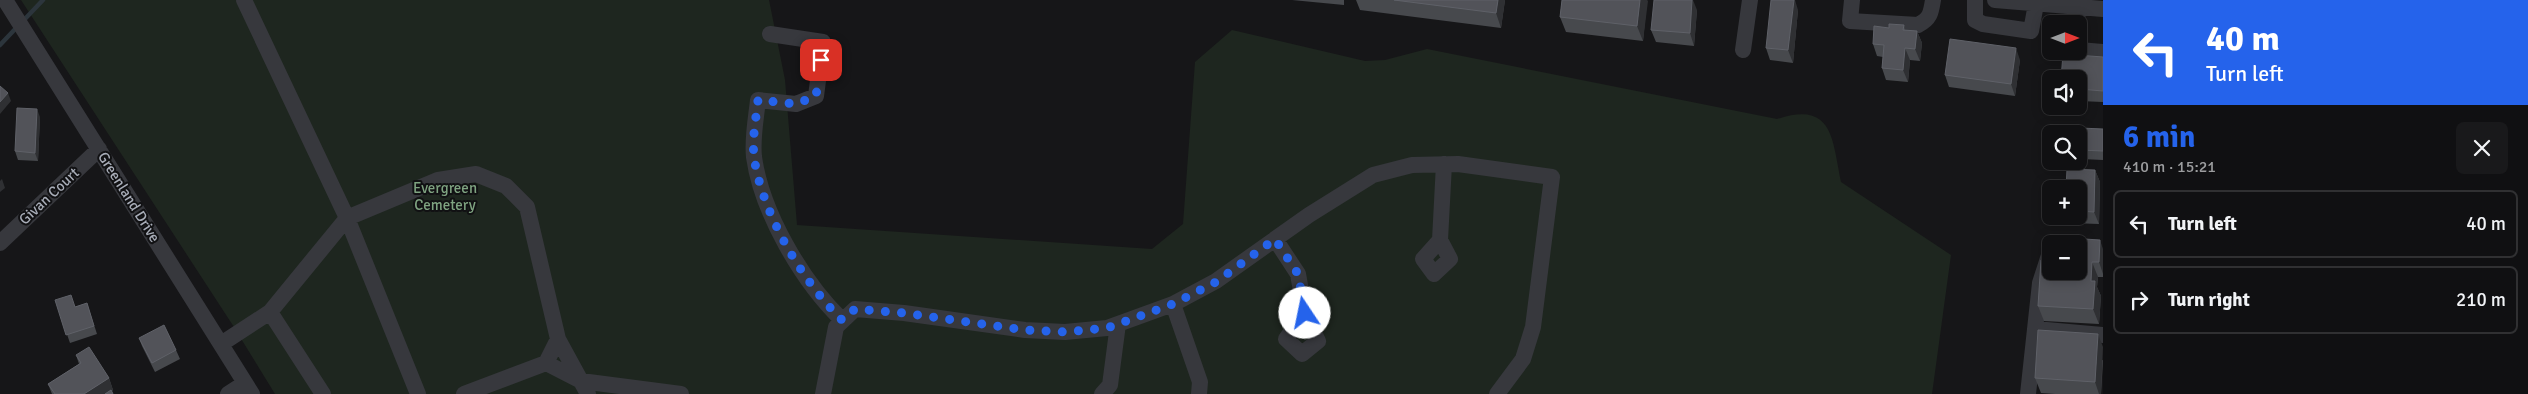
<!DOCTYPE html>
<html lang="en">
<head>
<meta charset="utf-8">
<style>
	:root { --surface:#101012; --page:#19191b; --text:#f1f3f6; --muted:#9c9d9f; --line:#303032; --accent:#2563eb }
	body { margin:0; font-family:Signika,sans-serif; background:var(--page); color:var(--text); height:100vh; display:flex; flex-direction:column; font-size:19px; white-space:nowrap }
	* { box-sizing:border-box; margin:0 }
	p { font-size:16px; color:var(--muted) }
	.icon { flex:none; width:28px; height:28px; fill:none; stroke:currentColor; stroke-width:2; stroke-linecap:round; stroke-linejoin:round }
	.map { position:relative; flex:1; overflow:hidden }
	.drawer { display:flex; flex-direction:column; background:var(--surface); width:425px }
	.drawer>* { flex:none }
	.guide { background:#2563eb; color:#fff; overflow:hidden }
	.needle { width:32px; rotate:90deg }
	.fabs { position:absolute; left:2042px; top:15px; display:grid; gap:10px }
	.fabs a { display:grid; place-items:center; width:45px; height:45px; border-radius:8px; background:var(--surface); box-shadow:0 2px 12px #0003,0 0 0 1px var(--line); font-size:25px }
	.pin { position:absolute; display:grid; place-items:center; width:42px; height:42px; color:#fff; margin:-21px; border-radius:10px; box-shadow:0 2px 8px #0006 }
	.me { position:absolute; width:55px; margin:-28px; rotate:349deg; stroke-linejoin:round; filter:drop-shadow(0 0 4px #0008) }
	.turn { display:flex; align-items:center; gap:18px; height:105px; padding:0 20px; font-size:22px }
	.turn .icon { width:65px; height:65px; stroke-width:2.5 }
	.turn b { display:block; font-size:35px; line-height:42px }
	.round { display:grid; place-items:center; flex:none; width:52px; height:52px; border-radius:8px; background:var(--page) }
	.headline { display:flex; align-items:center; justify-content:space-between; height:85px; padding:0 20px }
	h1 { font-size:30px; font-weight:700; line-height:38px; color:var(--accent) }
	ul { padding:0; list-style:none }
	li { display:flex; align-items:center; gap:15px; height:68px; margin:0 10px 8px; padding:0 10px; border:2px solid var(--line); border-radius:8px }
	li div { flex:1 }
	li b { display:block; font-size:19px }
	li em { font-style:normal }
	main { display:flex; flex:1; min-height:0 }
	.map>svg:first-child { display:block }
</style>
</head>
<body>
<main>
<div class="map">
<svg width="2103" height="394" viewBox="0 0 2103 394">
	<rect width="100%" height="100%" fill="#161618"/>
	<path fill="#1e261f" d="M21,0H769L785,80L797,225L1152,249L1183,224L1195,62L1232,30L1365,61L1385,60L1427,49L1777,119C1833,101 1832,138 1841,182L1951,255L1932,394H275L232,324Z"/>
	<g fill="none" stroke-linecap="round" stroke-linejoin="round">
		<path stroke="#2c353c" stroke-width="4.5" d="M23,21L43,0
			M0,45L18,26"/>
		<path stroke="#37383d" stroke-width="16" d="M5,0L252,394
			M244,0L347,218L418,394
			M1852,0L1850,21L1918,25C1930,19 1931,13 1933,0
			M1975,0V20L1983,24L2031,31L2036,4
			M1995,0L2103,9
			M2077,24L2078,7
			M770,34L823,42L816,96L796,104L758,100C756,119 752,138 754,157C762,213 802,281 842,320
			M1743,50L1750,0
			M2079,50L2103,52
			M1275,239L1298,274L1305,313L1318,341L1302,354L1286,339L1305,313
			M1440,240L1423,259L1434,274L1450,259L1440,240L1444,164
			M0,243L99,149
			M1173,304L1200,382L1199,394
			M270,312L323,394
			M2035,329L2103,335
			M221,344L270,312L347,218L438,180L476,174L506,186L527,207L558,339L588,394
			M546,363L581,381L681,394
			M228,394L245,383
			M464,394L546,363L558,339
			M823,394L836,327L855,309L904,313L1025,330L1065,332L1107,328L1173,304L1216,281L1309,215L1373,175L1412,165L1458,164L1552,177L1533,327L1523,359L1497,394
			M1102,394L1110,385L1118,324
			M2028,394L2040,283L2051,249"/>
	</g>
	<path fill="#47494d" d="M1292,0H1344V5Z
		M1356,0H1505L1501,28L1360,10Z
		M1562,0H1647L1643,41L1566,32L1560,17Z
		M1697,10L1694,46L1656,42L1651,30Z
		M1798,10L1793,63L1770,60L1766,48Z
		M1904,25L1905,30L1917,31L1922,43L1920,61L1910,60L1908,82L1886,80L1882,68L1883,57L1877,56L1873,44Z
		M2103,57V102L2079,101V79Z
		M2020,60L2015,96L1949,87L1945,75Z
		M40,117L38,161L18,160L15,151Z
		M2103,129V160L2082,159L2079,150Z
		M2095,170L2100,182L2099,224L2070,223L2068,216H2079V189Z
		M2103,249V277H2098L2097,287L2101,296L2099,324L2044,321L2038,306L2051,271Z
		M55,300L75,307L87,303L97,334L70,343Z
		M139,338L176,350L180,359L155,372L142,346Z
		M76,355L109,378L113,390L112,391L113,394H52L48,384L79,364Z
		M2103,360L2101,394H2055L2041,393L2035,378Z"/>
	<path fill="#2f3033" d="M1498,0H1505L1501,28L1496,13Z
		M1640,0H1647L1648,1L1643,41L1637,26Z
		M1692,0H1693L1697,10L1694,46L1690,33Z
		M1794,0H1795L1798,10L1793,63L1788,50Z
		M1917,31L1922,43L1920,61L1915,49Z
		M1905,48L1910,60L1908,82L1903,70Z
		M2016,48L2020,60L2015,96L2011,84Z
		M8,93L11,101L0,114V102Z
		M37,109L40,117L38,161L35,153Z
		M2095,170L2100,182L2099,224L2094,212Z
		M2,179L5,188L0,192V181Z
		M2100,240L2103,249V274L2099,262Z
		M2092,262L2098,277L2097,287L2101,296L2099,324L2093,309L2091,281Z
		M2098,334L2103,347L2101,394H2099L2095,382Z
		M109,378L113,390L108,394H84Z"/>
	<path fill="#525359" stroke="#5f6168" d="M1394,0H1498L1496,13Z
		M1562,0H1640L1637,26L1560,17Z
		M1654,0H1692L1690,33L1651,30Z
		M1771,0H1794L1788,50L1766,48Z
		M1889,24L1904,25L1903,30L1917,31L1915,49L1905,48L1903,70L1882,68L1884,45L1873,44L1874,26L1889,28Z
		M1950,39L2016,48L2011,84L1945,75Z
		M2063,54L2103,57V91L2079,89V79H2061Z
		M0,86L8,93L0,102Z
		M17,108L37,109L35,153L15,151Z
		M2080,128L2103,129V151L2079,150Z
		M2067,169L2095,170L2094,212L2079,211V189H2066Z
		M2053,237L2100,240L2099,262H2092L2091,281H2095L2093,309L2038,306L2041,260L2051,261V271H2079V244H2053Z
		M71,295L75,307L87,303L94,326L66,335L55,300Z
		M164,325L176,350L152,363L139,338Z
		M2038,330L2098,334L2095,382L2035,378Z
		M89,347L109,378L84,394H55L48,384L81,363L76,355Z
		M111,390L113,394H105Z"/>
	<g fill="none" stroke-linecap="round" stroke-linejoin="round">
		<path stroke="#2563eb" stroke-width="9" stroke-dasharray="0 16.2" d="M821,60L816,96L796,104L758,100C756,119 752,138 754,157C762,213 802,281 842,320L855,309L904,313L1025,330L1065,332L1107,328L1173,304L1216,282L1275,239L1298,274L1305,313"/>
	</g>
	<g text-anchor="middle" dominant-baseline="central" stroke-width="4" stroke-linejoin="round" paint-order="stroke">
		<g font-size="15" fill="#7fa381" stroke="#111113">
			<text x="445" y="188">Evergreen<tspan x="445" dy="17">Cemetery</tspan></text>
		</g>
		<g font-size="15" fill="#a8adb8" stroke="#111113">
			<text transform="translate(49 196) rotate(-43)">Givan Court</text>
			<text transform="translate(129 197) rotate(58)">Greenland Drive</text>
		</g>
	</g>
</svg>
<div class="fabs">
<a><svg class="needle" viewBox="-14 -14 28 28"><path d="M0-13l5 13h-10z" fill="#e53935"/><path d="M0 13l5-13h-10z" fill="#9c9d9f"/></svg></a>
<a><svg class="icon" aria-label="sound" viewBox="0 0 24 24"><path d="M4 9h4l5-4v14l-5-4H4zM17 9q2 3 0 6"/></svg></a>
<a><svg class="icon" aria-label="search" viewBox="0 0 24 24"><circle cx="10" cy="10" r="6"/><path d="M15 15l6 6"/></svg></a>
<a>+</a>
<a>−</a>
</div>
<div class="pin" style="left:821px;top:60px;background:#d93025"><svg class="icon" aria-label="arrive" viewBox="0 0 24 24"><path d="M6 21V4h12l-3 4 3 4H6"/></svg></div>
<svg class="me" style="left:1305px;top:313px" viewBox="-20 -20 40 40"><circle r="19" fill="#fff"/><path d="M0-13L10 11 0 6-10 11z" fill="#2563eb"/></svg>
</div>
<section class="drawer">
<div class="guide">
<div class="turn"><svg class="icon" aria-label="left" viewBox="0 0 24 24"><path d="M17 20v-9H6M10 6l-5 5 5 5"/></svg><div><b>40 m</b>Turn left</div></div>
</div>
<div class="headline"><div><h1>6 min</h1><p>410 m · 15:21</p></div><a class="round"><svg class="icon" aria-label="close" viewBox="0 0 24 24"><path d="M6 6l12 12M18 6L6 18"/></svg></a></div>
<ul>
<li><svg class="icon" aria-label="left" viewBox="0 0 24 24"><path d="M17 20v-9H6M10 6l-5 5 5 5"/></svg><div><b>Turn left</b></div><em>40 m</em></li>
<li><svg class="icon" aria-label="right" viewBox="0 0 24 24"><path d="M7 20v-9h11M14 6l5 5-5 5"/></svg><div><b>Turn right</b></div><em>210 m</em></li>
</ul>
</section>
</main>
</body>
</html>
